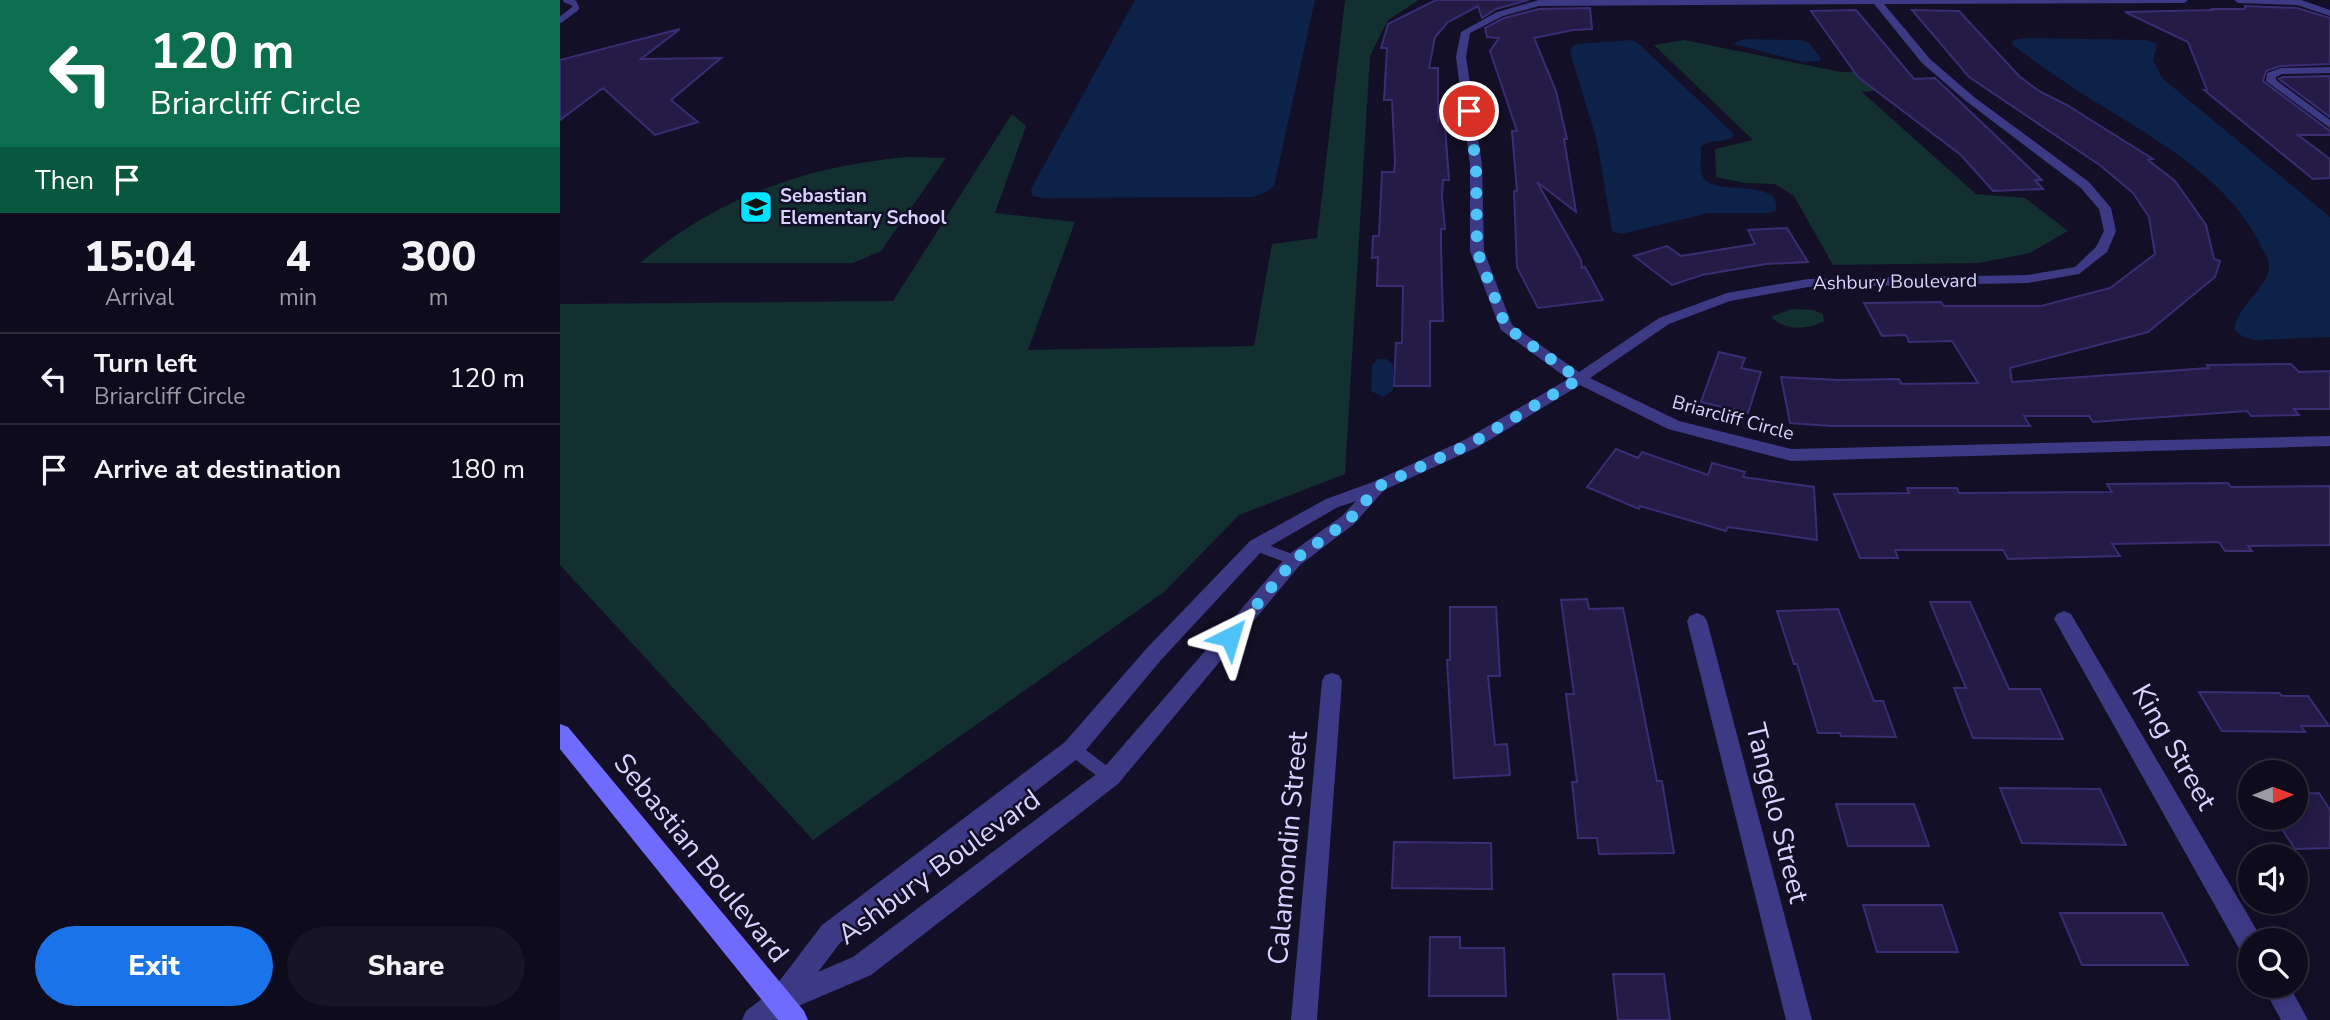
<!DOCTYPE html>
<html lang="en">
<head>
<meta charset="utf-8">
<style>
	:root { --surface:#0e0b1c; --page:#171425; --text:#f1f3f6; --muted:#9b9ba3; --line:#2e2b3b; --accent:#1a73e8 }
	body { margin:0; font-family:"Nunito Sans",sans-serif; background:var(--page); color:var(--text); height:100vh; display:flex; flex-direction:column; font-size:26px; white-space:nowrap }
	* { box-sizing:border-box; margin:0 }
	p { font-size:23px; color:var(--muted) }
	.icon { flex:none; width:38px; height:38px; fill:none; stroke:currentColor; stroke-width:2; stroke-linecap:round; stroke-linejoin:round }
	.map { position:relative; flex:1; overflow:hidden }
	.side { display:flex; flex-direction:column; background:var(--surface); width:560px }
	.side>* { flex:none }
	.hud { background:#0b6e4f; color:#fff; overflow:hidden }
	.needle { width:46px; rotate:89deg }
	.buttons { position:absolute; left:1678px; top:760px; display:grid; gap:14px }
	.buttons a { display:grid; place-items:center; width:70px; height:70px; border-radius:50%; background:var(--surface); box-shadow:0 4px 18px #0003,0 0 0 2px var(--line); font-size:35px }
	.pin { position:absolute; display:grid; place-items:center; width:60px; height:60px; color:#fff; margin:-30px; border:4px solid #fff; border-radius:50%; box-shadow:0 2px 7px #0007 }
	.me { position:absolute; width:77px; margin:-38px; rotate:40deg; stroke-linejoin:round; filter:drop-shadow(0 0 5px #0008) }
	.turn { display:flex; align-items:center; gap:24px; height:147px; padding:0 35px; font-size:32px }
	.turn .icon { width:91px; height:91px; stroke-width:2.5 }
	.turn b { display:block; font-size:49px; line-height:60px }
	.then { display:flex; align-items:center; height:66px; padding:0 35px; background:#0003; gap:14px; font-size:26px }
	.eta { display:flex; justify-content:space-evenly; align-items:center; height:119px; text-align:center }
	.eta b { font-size:42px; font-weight:800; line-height:49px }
	.button { display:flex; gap:14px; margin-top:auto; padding:14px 35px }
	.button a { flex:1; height:80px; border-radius:42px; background:var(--accent); color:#fff; font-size:28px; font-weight:800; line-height:80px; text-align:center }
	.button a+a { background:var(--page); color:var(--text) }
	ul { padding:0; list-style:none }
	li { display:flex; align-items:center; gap:21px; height:91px; padding:0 35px; border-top:2px solid var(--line) }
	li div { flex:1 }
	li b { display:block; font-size:26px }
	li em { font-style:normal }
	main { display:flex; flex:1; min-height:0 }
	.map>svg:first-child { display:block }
</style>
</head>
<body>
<main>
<section class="side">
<div class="hud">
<div class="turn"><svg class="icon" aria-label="left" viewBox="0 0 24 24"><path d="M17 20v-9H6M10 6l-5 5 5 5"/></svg><div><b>120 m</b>Briarcliff Circle</div></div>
<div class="then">Then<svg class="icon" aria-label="arrive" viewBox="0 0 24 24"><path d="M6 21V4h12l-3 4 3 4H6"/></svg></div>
</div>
<div class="eta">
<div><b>15:04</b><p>Arrival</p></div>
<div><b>4</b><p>min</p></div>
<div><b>300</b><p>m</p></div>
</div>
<ul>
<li><svg class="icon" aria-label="left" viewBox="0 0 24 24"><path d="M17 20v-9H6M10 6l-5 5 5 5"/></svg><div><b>Turn left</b><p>Briarcliff Circle</p></div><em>120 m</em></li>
<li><svg class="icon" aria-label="arrive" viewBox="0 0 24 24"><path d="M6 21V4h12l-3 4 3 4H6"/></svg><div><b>Arrive at destination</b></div><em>180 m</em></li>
</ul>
<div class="button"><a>Exit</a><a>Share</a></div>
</section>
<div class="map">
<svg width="1770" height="1020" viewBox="0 0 1770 1020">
	<rect width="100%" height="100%" fill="#130f26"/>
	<path fill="#12302f" d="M785,0H859L828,20L810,56L785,474L679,515L604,592L253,840L0,565V304L333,301L452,114L466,126L435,213L515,222L468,350L694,346L712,244L757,238Z
		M1124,40L1281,72L1343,70L1360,86L1302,92L1416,194L1465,198L1508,231L1470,253L1419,263L1273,265L1234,196L1215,184L1184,183L1156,177L1155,149L1193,140L1094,45Z
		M347,157L386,158L321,251L293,263H80C157,197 247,166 347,157Z
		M1232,309L1253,310L1263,314L1264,321C1247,330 1225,331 1211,317Z"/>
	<path fill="#0c2248" d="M575,0H755L714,186L706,192L693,197L484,198L472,196L471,189Z
		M1467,38L1587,40L1597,44L1593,60L1602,78L1770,217V337L1694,340L1682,336L1674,329C1678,304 1709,288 1709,266C1709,258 1702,249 1699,242C1658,161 1556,121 1486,69C1475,61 1462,53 1452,44L1453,40Z
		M1184,39L1241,40L1249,43L1261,58L1259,61L1244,62L1173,44Z
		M1071,40L1078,43L1172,132L1174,136C1164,144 1150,138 1141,147C1141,155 1140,168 1142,175C1150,196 1201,180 1215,199L1217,210L1209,213H1149L1061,234L1052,231L1037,141L1010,52L1012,47L1017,44Z
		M818,359H826L833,365V390L823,397L811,391L812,365Z"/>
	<path fill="#241b47" stroke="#3b2d73" stroke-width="2" d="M876,0H969L936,9L922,18L918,6L888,22L875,37L869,68H878V121L884,113L889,180H883L882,197L885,229H881V246L883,321H870V386H834L836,343H842L843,286H817L818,257L812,258L813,236H819L822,172H834L835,163L832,100H824L827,48H821L828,24Z
		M1685,6L1737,8L1770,18V64L1720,66L1706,71L1703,81L1770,131V135H1738L1770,159V178L1753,179L1644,90H1647L1628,42L1565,12L1654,10L1651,9H1685Z
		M1030,8L1032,29L1013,30L974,38L996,91L1007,139H1004L1016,212L977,182L1021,260L1022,268L1025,267L1043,300L978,308L957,267L954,191H957L952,131H957L930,51L939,38L927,37L925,28L944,18L979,9Z
		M1296,10L1354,79L1375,78L1482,180H1475L1483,189L1433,191L1401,155L1298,77L1251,11Z
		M1352,10L1399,11L1460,77L1479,91L1507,105L1593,159L1588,160L1615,181L1646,225L1654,259L1660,261L1655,277L1588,332L1450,368L1452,382L1649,368L1647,365L1731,364L1739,372L1770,371V409H1734L1739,415L1691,416L1687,411L1533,422L1529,416H1464L1470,426H1271L1230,423L1221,377L1279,380L1339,379L1342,384L1418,383L1392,341L1349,342L1346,335L1322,336L1304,303L1381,302L1384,306H1481L1550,288L1595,254L1589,217L1573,193L1541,166L1409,77Z
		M120,29L81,59L161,58L111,100L138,122L95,135L43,88L0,120V60Z
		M1770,76V117L1719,79L1723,77Z
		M1227,228L1248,262L1206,264L1142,275L1112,285L1074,256L1107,246L1121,256L1195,244L1188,230Z
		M1159,352L1185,358L1181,368L1201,372L1188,413L1141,402Z
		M1056,449L1078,458L1082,452L1148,475L1152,463L1185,472L1183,477L1254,487L1257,540L1168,527L1166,531L1080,506L1079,509L1027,487Z
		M1668,483L1671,487L1770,486V545L1688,546L1692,551H1665L1659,542L1552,544L1560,556L1448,559L1443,550H1335L1338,558H1300L1274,494L1349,493L1347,488H1397L1399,493L1552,492L1547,484Z
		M1027,599L1029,609L1063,608L1097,781H1102L1114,853L1039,854L1037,838H1018L1012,782H1017L1006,694H1014L1001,600Z
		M1370,602H1410L1449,689H1480L1503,739L1413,738L1394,688H1406Z
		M890,607H936L940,676H928L935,745L947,744L950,775L894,778L887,660H890Z
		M1278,609L1314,701H1323L1336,737L1281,736L1280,733H1258L1237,664H1234L1217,611Z
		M1639,692L1719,693L1722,696H1748L1769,726H1741L1745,732L1662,731Z
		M1440,788L1540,789L1566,845L1462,843Z
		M1759,793L1770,810V848L1735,849L1714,817H1736V794Z
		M1276,804H1354L1369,846H1288Z
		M834,842L931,843L932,889L832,888Z
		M1303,905H1382L1398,952H1317Z
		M1500,913H1602L1628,965H1522Z
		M870,937H900V948H944L946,996H869Z
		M1053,974H1104L1110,1020H1058Z"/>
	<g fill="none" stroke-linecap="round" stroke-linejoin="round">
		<path stroke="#3d3a85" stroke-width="6" d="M0,20L16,8L14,3L6,0"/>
		<path stroke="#3d3a85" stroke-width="10" d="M696,546L734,560"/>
		<path stroke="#3d3a85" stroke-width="14" d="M513,749L550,777"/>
		<path fill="#3d3a85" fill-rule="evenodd" d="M979,0H1628L1624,3L1324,4L1370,59L1414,97L1529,182L1551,208L1556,231L1547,252L1519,274L1468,283L1248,287L1170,301L1109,324L1030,378L1119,421L1231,449L1770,436V446L1231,461L1108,429L1020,385L918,447L824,490L794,524L740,565L558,784L311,975L229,1010L216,1020H182L186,1011L211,992L262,925L505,742L587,648L690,541L766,499L813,482L906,439L1008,379L941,330L910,251V165L896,57L901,32L937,12ZM1314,4L1362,63L1406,101L1521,188L1539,209L1544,231L1536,247L1515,267L1468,275L1248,279L1167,293L1099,318L1019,372L952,325L924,251L922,165L906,57L910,33L943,16L979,6ZM796,501L782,516L728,555L542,770L293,957L258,972L280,943L521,756L601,660L702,551L778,507Z
			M1674,0H1741L1770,10V16L1737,5L1678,3Z
			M1770,67V73L1722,74L1716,77V80L1770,120V128L1706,81L1707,73L1721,68Z
			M1504,611L1511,614L1699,934L1701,940H1690V955L1681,952L1497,624L1494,619L1497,614Z
			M1137,613L1144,616L1147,621L1252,1020H1226L1127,621L1130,616Z
			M772,673L779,675L782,681L757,1020H731L762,681L765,675Z
			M1702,985H1729L1748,1020H1721Z"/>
		<path fill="#6f6bff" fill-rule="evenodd" d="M0,724L8,727L244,1011L248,1020H218L0,749Z"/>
	</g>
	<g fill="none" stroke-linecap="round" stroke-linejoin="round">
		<path stroke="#4fc3f7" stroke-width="12" stroke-dasharray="0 21.6" d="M670,637L734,560L789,520L819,486L912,443L1019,379L946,327L917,251L916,165L909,111"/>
	</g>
	<defs>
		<symbol id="school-square" viewBox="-11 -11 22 22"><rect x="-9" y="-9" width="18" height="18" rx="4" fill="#00e5ff" stroke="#130f26"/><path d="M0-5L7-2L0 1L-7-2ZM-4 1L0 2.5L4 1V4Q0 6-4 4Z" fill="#111"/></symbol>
	</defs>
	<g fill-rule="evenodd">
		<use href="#school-square" x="177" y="188" width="38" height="38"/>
	</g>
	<g text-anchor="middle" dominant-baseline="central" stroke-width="5" stroke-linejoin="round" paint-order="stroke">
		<g font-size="19" font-weight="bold" fill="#d9d4ff" stroke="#130f26" text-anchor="start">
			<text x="220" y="196">Sebastian<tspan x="220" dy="22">Elementary School</tspan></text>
		</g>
		<g font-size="19" fill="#d9d4ff" stroke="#130f26">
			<text transform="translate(1335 282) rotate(-1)">Ashbury Boulevard</text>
			<text transform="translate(1173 418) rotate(15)">Briarcliff Circle</text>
		</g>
		<g font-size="28" fill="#d9d4ff" stroke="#130f26">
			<text transform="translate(1614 747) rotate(60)">King Street</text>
			<text transform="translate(1217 813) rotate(76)">Tangelo Street</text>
			<text transform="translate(728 848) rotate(-85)">Calamondin Street</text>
			<text transform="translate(141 858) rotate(51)">Sebastian Boulevard</text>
			<text transform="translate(379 867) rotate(-36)">Ashbury Boulevard</text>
		</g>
	</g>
</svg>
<div class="buttons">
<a><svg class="needle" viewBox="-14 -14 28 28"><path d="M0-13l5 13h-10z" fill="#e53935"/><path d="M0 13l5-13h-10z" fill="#9b9ba3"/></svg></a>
<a><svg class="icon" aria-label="sound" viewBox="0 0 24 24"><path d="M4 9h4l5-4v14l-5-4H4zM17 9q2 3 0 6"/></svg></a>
<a><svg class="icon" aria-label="search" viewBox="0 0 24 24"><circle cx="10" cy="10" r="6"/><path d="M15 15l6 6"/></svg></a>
</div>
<div class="pin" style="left:909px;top:111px;background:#d93025"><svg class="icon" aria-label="arrive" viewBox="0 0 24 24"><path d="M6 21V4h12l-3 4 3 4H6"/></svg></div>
<svg class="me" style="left:670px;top:637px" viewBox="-20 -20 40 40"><path d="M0-17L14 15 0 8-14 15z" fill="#4fc3f7" stroke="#fff" stroke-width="4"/></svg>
</div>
</main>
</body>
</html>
